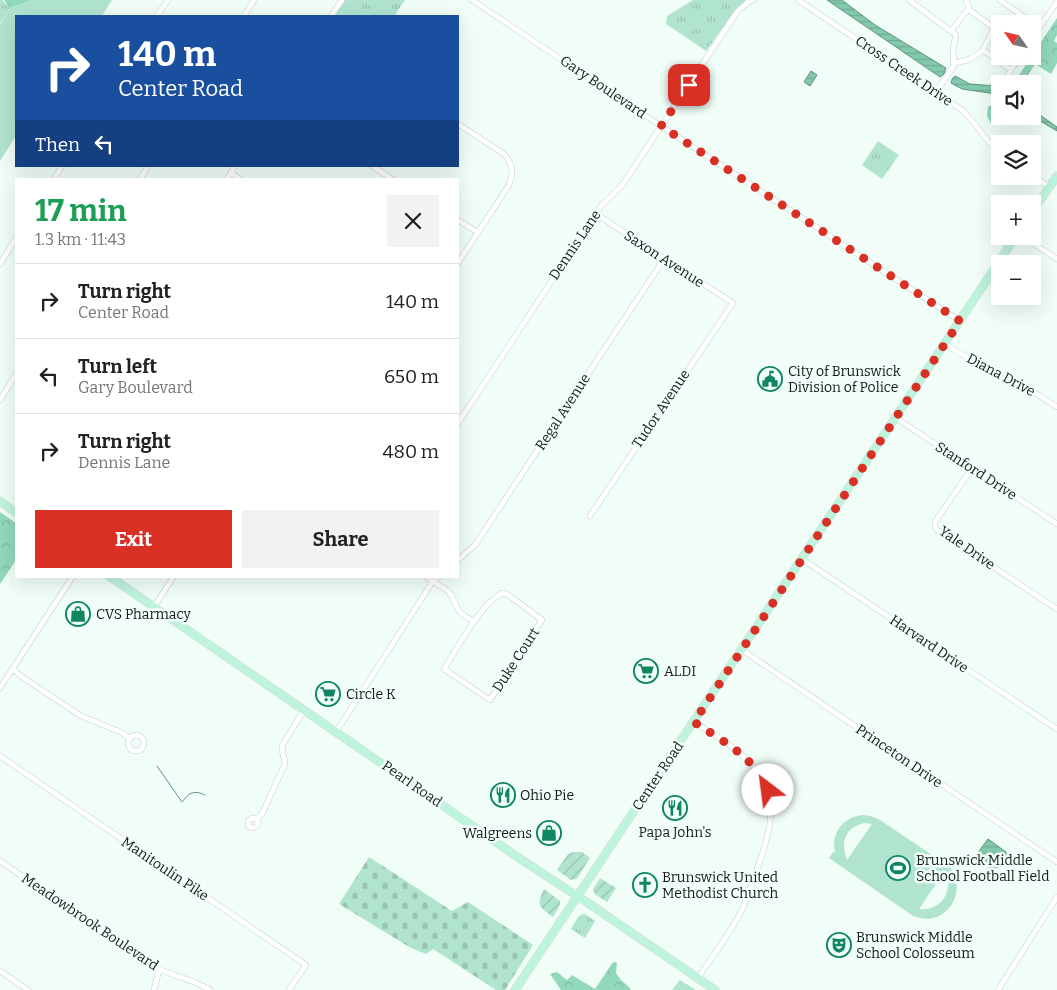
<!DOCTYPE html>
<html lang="en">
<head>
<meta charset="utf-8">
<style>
	:root { --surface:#fff; --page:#f2f2f2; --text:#222; --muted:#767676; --line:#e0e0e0; --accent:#d93025 }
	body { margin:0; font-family:Bitter,serif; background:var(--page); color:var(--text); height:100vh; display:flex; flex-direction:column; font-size:19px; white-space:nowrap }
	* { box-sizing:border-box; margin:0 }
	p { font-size:16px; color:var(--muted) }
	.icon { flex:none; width:28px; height:28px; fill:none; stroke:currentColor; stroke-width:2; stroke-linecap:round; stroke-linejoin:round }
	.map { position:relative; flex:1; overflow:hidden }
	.panel { position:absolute; left:15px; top:178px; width:444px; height:400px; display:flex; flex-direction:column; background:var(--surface); border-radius:0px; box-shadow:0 5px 20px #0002 }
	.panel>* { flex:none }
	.top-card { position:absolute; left:15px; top:15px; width:444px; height:152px; border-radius:0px; box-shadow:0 5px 20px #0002; background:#1a4fa0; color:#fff; overflow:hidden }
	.needle { width:32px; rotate:304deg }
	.tools { position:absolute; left:991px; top:15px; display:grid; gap:10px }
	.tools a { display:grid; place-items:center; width:50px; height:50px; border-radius:0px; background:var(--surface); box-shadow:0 5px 20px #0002; font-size:25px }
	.pin { position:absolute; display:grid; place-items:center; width:42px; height:42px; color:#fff; margin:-21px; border-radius:10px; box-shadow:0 2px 8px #0006 }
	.me { position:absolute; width:55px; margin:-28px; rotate:330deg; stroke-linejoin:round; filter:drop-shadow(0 0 4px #0008) }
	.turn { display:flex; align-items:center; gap:18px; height:105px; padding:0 20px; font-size:22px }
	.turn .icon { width:65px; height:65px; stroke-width:2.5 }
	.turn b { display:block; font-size:35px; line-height:42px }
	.then { display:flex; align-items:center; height:48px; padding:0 20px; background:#0003; gap:10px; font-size:19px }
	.round { display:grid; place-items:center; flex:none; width:52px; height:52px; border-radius:0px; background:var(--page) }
	.headline { display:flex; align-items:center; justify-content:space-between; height:85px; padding:0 20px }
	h1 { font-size:30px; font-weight:700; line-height:38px; color:#1e9e55 }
	.action { display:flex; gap:10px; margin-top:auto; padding:10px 20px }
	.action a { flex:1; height:58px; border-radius:0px; background:var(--accent); color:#fff; font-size:20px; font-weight:700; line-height:58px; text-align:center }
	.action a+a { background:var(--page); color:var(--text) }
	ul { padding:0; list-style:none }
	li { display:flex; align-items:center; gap:15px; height:75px; padding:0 20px; border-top:1px solid var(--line) }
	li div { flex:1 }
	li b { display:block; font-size:19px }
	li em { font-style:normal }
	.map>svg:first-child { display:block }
</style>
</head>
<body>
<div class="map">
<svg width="1057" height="990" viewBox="0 0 1057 990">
	<defs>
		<pattern id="forest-crowns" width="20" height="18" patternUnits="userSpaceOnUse" patternTransform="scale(1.25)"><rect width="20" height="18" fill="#92d9bc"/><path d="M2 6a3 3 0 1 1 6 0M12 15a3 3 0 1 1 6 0" fill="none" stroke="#7dbaa1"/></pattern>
		<pattern id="cemetery-stones" width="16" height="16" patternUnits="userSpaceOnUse" patternTransform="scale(1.25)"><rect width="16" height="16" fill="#b1e4cf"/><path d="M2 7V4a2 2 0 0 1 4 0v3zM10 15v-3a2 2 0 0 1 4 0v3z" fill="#98c3b1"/></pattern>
		<pattern id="park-tufts" width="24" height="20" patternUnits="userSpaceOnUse" patternTransform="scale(1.25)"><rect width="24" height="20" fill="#b1e4cf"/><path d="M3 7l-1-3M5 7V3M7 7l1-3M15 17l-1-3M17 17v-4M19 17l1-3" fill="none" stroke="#98c3b1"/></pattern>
		<pattern id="garden-furrows" width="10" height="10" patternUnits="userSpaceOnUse" patternTransform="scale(1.25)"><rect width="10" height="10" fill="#b1e4cf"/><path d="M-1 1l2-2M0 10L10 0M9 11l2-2" fill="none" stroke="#98c3b1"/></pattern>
		<pattern id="water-rules" width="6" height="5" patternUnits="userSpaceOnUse" patternTransform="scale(1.25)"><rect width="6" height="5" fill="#82c9ad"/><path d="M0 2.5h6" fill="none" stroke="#70ac94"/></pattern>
	</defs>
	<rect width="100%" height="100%" fill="#f1fef8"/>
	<path fill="#b1e4cf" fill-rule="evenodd" d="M32,0H112L102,16H16V136L0,161V24L10,8Z
		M862,815L871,816L880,820L950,867C964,885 955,913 933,918C926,920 919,918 913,916L829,858L833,852L835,853C831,833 842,818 862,815ZM864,823L872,824L847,860C840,842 845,828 864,823ZM944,872C956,890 940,912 919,909Z
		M680,980L696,990H672Z"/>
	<path fill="url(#forest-crowns)" d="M4,0H32L10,8Z
		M1057,18V35L1054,41L1057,43V63L1051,74L1035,64L1022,84H1013Z
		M1000,101V116H1001L999,120L991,124L987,116L988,107Z
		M0,512L16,523V560L0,584Z
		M613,962L617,963L616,973L621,980L630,988V990H561L550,974L557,972L567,980L572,975L595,989Z"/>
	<path fill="url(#cemetery-stones)" d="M369,857L452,911L468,902L533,945L505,990H496L433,949L426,954L411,948L339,904Z"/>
	<path fill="url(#park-tufts)" d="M0,0H2L10,8L0,23Z
		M344,0H405L396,13V16H334Z
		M693,0H746L737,8L706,51L666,24L667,16Z
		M878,141L899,155L882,179L862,165Z
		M582,914H585L595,921L585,938L571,929L578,917Z"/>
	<path fill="url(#garden-furrows)" d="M573,852H582L590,858L578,877L576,879L571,880L557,870L568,854Z
		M600,878L616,888L607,902L596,895L593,891V889Z
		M544,889L560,901V905L553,917C539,907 536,905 544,889Z"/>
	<path fill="url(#water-rules)" stroke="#629581" d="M827,0H842L875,25L946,68L944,74L940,77Z
		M811,71L817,75L810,86L804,82Z
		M955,76L970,84L997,86L1000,88V96L989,93L962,89L951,83L952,79Z
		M1033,110L1057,127V131L1032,116Z
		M988,839L1006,852L1007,855L999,867L991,869C983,863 979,861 979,851Z"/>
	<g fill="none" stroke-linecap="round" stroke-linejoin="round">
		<path stroke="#629581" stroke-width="1" d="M157,766L182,802
			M183,801C189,792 195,790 205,795"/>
		<defs>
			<path id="street" d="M472,0L661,126L960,321
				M798,0L962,110L973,122L992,146L1000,153
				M909,0L956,35L953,49L954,66L936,92
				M1000,0L1024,17V20L1020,24
				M968,9L994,28
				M157,16L168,0
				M244,16L254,0
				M331,16L342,0
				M951,31L969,8L966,0
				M1032,38L1057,2
				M983,50L994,28L1000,29
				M953,63C967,61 972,59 983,50L1011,70
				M1003,83L1020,56
				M458,124L504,154C513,165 514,172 509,185L458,263
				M372,166L392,179
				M231,173L240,179
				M1032,175L1049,187
				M54,179L62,166
				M140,179L148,166
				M227,179L235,166
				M458,220L477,232
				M1022,236L1057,259
				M0,264L16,238
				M945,344L998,376L1029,389L1057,407
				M0,400L16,374
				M896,418L1057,524
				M458,423L601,206L623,184L737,12L748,2L753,0
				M972,468L935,522V527L937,530L1057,609
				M590,516L733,303L596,214
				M802,559L1057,729
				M458,560L475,545L664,259
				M425,576L448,591L451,595L459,611L465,616L474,622
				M502,593L507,594L542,620L490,700L444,669C458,647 480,605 502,593Z
				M154,607L174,576
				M742,650L1057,862
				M13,669L22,677L81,716L123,733L130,739
				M0,688L73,576
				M694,722C718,738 748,753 763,780C780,809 765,847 755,875C750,888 746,902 740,914C728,936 712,957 698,978
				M336,732L433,581L439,576
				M128 743a8 8 0 1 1 16 0a8 8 0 1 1-16 0Z
				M0,756L306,965L289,990
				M256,819L258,821L257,826L252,828L248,826V821L252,818L256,819L262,814L285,764C285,756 280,752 283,744L304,710
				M0,861L153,966C171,976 192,978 210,990
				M0,971L28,990
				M154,990L159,970
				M998,990L1057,897"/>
			<path id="primary" d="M1032,212L1057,176
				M0,501L16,513
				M109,576L519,858L591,905L715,990
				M515,990L1016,236"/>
		</defs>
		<use href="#street" stroke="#c3d0ca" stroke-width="6"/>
		<use href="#primary" stroke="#dadbda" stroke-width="9"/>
		<use href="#street" stroke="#fff" stroke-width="5"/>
		<use href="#primary" stroke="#bef3de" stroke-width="8"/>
	</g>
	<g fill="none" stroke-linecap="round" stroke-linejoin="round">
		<path stroke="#d93025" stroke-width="9" stroke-dasharray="0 16.2" d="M689,85L661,126L960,321L694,722C721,740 756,758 768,790"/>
	</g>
	<defs>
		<symbol id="civic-ring" viewBox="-11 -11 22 22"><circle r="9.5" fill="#f1fef8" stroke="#108564" stroke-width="1.5"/><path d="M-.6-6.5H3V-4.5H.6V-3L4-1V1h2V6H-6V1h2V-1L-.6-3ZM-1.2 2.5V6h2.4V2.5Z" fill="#108564"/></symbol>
		<symbol id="shop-ring" viewBox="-11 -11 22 22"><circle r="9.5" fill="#f1fef8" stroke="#108564" stroke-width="1.5"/><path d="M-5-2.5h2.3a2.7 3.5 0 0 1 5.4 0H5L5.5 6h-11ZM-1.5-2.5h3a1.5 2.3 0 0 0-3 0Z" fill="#108564"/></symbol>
		<symbol id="supermarket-ring" viewBox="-11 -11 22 22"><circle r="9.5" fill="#f1fef8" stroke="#108564" stroke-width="1.5"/><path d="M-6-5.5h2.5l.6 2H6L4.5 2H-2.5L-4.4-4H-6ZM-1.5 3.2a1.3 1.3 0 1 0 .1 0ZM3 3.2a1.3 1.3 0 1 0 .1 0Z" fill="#108564"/></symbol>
		<symbol id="restaurant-ring" viewBox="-11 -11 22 22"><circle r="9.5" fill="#f1fef8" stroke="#108564" stroke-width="1.5"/><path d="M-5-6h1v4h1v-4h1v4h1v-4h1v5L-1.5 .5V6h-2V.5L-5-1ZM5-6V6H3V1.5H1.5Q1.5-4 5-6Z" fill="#108564"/></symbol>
		<symbol id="stadium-ring" viewBox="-11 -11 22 22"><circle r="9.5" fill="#f1fef8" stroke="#108564" stroke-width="1.5"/><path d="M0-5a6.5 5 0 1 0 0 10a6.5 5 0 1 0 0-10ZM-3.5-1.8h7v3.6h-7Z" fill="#108564"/></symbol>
		<symbol id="church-ring" viewBox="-11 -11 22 22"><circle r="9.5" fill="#f1fef8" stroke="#108564" stroke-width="1.5"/><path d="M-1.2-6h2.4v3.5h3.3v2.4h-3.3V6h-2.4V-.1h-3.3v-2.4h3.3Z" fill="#108564"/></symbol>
		<symbol id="theatre-ring" viewBox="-11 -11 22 22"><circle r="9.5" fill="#f1fef8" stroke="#108564" stroke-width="1.5"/><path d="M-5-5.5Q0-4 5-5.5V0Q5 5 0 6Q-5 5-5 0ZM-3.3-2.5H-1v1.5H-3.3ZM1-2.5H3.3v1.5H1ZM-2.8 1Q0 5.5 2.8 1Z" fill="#108564"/></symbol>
	</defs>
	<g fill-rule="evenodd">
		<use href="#civic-ring" x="756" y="365" width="28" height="28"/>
		<use href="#shop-ring" x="64" y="600" width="28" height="28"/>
		<use href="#supermarket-ring" x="632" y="657" width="28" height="28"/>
		<use href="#supermarket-ring" x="314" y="680" width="28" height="28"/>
		<use href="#restaurant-ring" x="489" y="781" width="28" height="28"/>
		<use href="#restaurant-ring" x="661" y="794" width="28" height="28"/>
		<use href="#shop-ring" x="535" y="819" width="28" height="28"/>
		<use href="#stadium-ring" x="884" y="854" width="28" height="28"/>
		<use href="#church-ring" x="631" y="871" width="28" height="28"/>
		<use href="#theatre-ring" x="825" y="931" width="28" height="28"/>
	</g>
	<g text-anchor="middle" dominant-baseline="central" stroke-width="5" stroke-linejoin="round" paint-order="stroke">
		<g font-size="14" fill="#161b19" stroke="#f1fef8">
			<text transform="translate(904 71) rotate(34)">Cross Creek Drive</text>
			<text transform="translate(603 87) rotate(34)">Gary Boulevard</text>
			<text transform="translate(575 245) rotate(-56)">Dennis Lane</text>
			<text transform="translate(664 259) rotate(33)">Saxon Avenue</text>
			<text transform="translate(1001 375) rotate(28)">Diana Drive</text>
			<text transform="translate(661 409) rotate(-56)">Tudor Avenue</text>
			<text transform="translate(563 412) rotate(-57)">Regal Avenue</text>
			<text transform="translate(976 471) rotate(33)">Stanford Drive</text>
			<text transform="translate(967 548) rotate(35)">Yale Drive</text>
			<text transform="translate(929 644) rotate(34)">Harvard Drive</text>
			<text transform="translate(516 660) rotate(-57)">Duke Court</text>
			<text transform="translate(899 756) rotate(34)">Princeton Drive</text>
			<text transform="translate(658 776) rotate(-56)">Center Road</text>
			<text transform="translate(412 784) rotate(35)">Pearl Road</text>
			<text transform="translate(165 869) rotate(34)">Manitoulin Pike</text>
			<text transform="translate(90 922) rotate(34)">Meadowbrook Boulevard</text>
		</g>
		<g font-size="14" fill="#161b19" stroke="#f1fef8" text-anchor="start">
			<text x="788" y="371">City of Brunswick<tspan x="788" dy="16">Division of Police</tspan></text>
			<text x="96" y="614">CVS Pharmacy</text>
			<text x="664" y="671">ALDI</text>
			<text x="346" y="694">Circle K</text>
			<text x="520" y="795">Ohio Pie</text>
			<text x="675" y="832" text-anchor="middle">Papa John's</text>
			<text x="532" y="833" text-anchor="end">Walgreens</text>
			<text x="916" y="860">Brunswick Middle<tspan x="916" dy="16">School Football Field</tspan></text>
			<text x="662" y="877">Brunswick United<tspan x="662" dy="16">Methodist Church</tspan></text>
			<text x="856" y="937">Brunswick Middle<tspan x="856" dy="16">School Colosseum</tspan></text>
		</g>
	</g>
</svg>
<div class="tools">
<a><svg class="needle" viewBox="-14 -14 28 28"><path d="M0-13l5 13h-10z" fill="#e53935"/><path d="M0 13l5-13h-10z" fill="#767676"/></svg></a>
<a><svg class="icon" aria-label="sound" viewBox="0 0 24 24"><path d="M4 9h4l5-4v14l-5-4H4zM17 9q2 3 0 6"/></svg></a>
<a><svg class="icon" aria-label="layers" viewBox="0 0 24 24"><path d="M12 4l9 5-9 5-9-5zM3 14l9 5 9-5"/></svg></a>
<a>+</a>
<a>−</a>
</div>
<div class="pin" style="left:689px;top:85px;background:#d93025"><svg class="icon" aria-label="arrive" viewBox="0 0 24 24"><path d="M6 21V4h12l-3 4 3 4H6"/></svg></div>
<svg class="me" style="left:768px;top:790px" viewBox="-20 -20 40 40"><circle r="19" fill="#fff"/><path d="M0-13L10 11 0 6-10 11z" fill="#d93025"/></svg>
<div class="top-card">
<div class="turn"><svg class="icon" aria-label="right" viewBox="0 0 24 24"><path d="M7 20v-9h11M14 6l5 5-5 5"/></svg><div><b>140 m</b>Center Road</div></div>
<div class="then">Then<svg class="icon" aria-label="left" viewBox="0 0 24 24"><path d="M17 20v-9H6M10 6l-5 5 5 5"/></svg></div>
</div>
<section class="panel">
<div class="headline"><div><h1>17 min</h1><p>1.3 km · 11:43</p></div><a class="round"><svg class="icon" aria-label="close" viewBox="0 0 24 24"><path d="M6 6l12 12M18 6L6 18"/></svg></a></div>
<ul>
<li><svg class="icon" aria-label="right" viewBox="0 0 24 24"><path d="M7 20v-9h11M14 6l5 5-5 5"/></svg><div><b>Turn right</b><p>Center Road</p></div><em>140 m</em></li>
<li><svg class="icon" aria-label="left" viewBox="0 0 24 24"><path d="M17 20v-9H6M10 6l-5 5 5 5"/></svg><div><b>Turn left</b><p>Gary Boulevard</p></div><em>650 m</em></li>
<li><svg class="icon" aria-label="right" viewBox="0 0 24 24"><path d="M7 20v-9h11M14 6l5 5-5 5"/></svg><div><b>Turn right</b><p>Dennis Lane</p></div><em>480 m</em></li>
</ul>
<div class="action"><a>Exit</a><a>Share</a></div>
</section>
</div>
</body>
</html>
